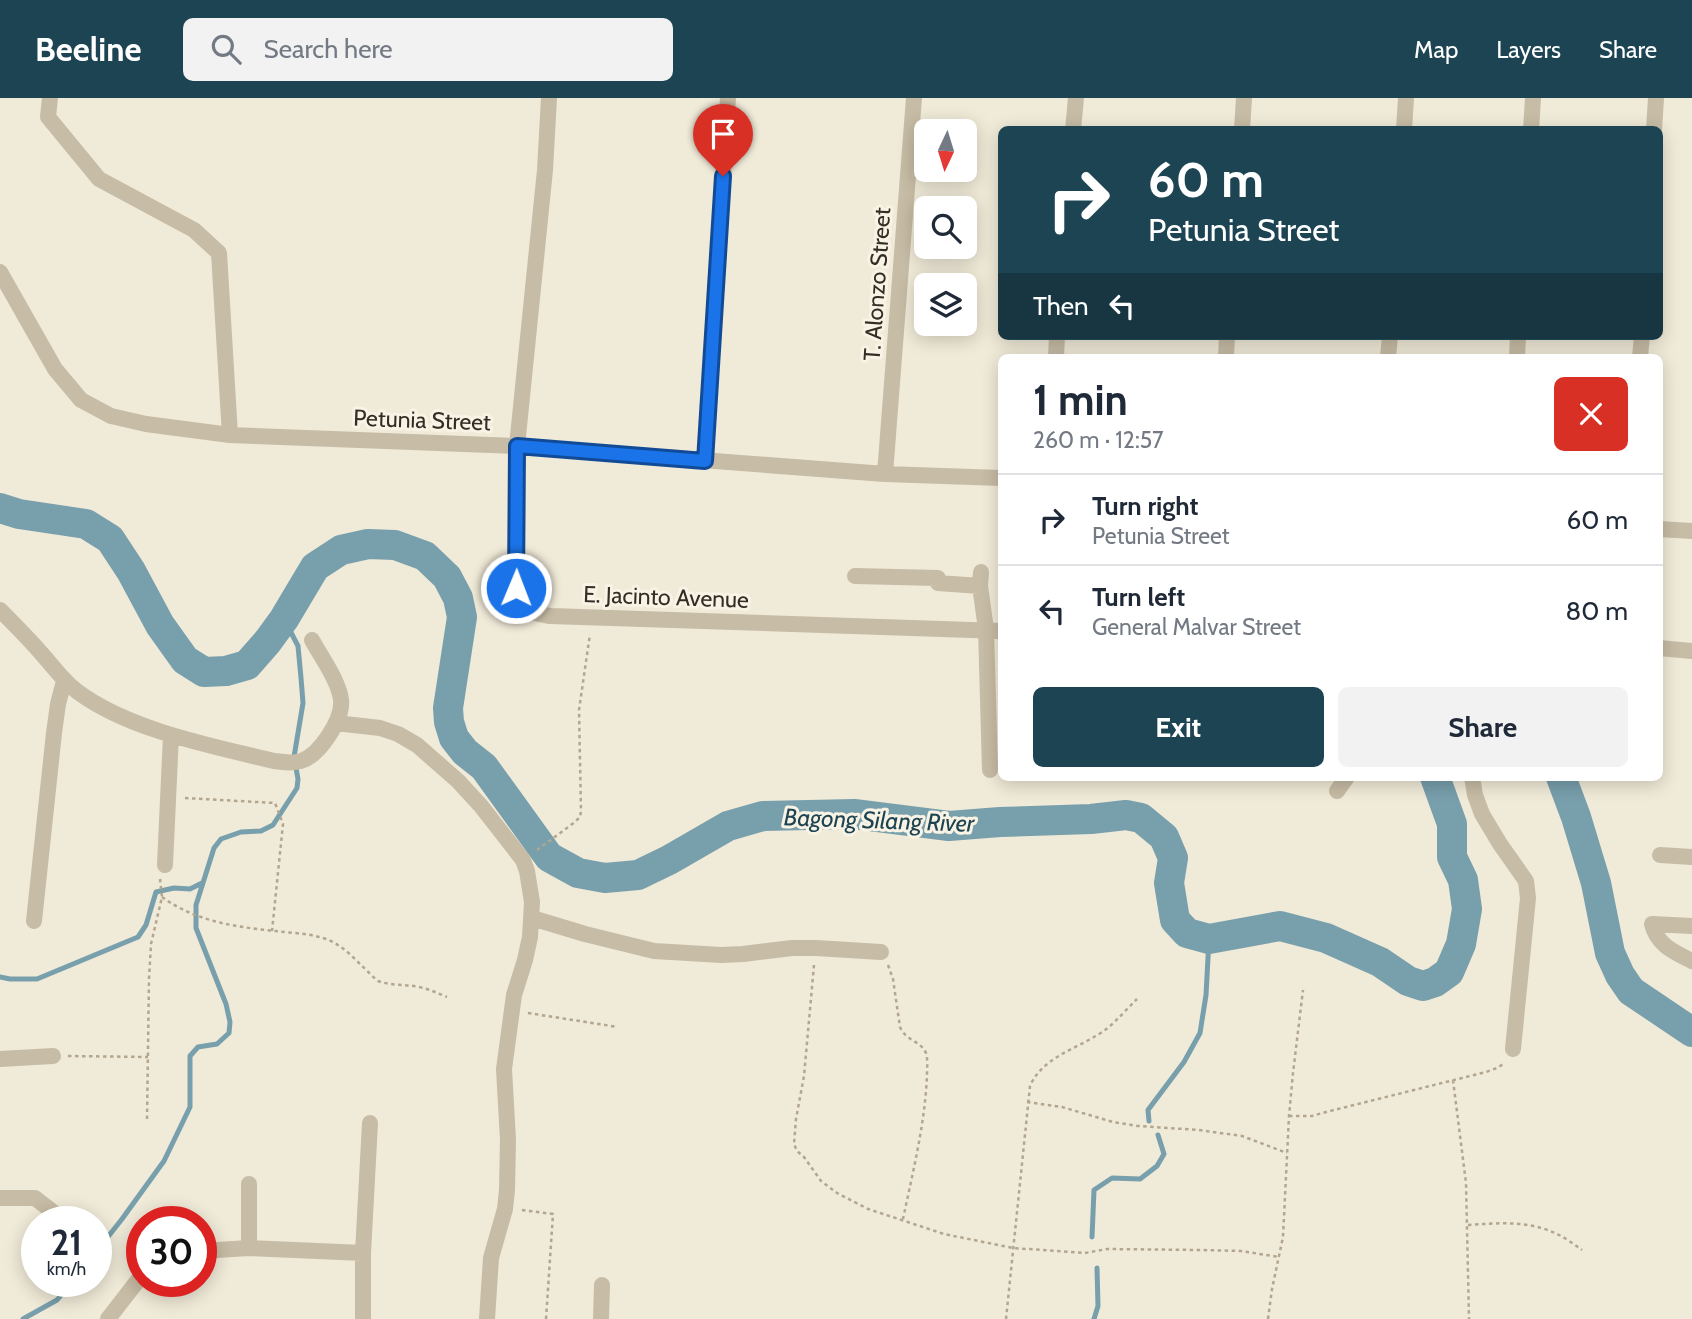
<!DOCTYPE html>
<html lang="en">
<head>
<meta charset="utf-8">
<style>
	:root { --surface:#fff; --page:#f2f2f3; --text:#1f2937; --muted:#747a83; --line:#e0e1e3; --accent:#1d4453 }
	body { margin:0; font-family:Cabin,sans-serif; background:var(--page); color:var(--text); height:100vh; display:flex; flex-direction:column; font-size:26px; white-space:nowrap }
	* { box-sizing:border-box; margin:0 }
	p { font-size:23px; color:var(--muted) }
	.icon { flex:none; width:38px; height:38px; fill:none; stroke:currentColor; stroke-width:2; stroke-linecap:round; stroke-linejoin:round }
	.map { position:relative; flex:1; overflow:hidden }
	.drawer { position:absolute; left:998px; top:256px; width:665px; height:427px; display:flex; flex-direction:column; background:var(--surface); border-radius:10px; box-shadow:0 4px 18px #0003 }
	.drawer>* { flex:none }
	.hud { position:absolute; left:998px; top:28px; width:665px; height:214px; border-radius:10px; box-shadow:0 4px 18px #0003; background:#1d4453; color:#fff; overflow:hidden }
	.needle { width:46px; rotate:184deg }
	.fabs { position:absolute; left:914px; top:21px; display:grid; gap:14px }
	.fabs a { display:grid; place-items:center; width:63px; height:63px; border-radius:10px; background:var(--surface); box-shadow:0 4px 18px #0003; font-size:35px }
	.speed { position:absolute; left:21px; top:1108px; display:flex; gap:14px; font-size:35px; font-weight:700; text-align:center }
	.speed>* { display:grid; place-content:center; width:91px; height:91px; border-radius:50%; background:var(--surface); box-shadow:0 4px 18px #0003; line-height:1 }
	.speed small { font-size:18px; font-weight:400 }
	.speed .limit { border:10px solid #d22; background:#fff; color:#111 }
	.pin { position:absolute; display:grid; place-items:center; width:60px; height:60px; color:#fff; margin:-72px -30px; border-radius:50% 50% 50% 0; rotate:-45deg; box-shadow:0 0 7px #0007 }
	.pin .icon { rotate:45deg }
	.me { position:absolute; width:77px; margin:-38px; rotate:1deg; stroke-linejoin:round; filter:drop-shadow(0 0 5px #0008) }
	.turn { display:flex; align-items:center; gap:24px; height:147px; padding:0 35px; font-size:32px }
	.turn .icon { width:91px; height:91px; stroke-width:2.5 }
	.turn b { display:block; font-size:49px; line-height:60px }
	.then { display:flex; align-items:center; height:66px; padding:0 35px; background:#0003; gap:14px; font-size:26px }
	.round { display:grid; place-items:center; flex:none; width:74px; height:74px; border-radius:10px; background:var(--page) }
	.summary { display:flex; align-items:center; justify-content:space-between; height:119px; padding:0 35px }
	h1 { font-size:42px; font-weight:800; line-height:52px }
	.button { display:flex; gap:14px; margin-top:auto; padding:14px 35px }
	.button a { flex:1; height:80px; border-radius:10px; background:var(--accent); color:#fff; font-size:28px; font-weight:800; line-height:80px; text-align:center }
	.button a+a { background:var(--page); color:var(--text) }
	ul { padding:0; list-style:none }
	li { display:flex; align-items:center; gap:21px; height:91px; padding:0 35px; border-top:2px solid var(--line) }
	li div { flex:1 }
	li b { display:block; font-size:26px }
	li em { font-style:normal }
	header { display:flex; align-items:center; gap:42px; box-sizing:border-box; height:98px; padding:0 35px; background:var(--accent); color:#fff }
	header strong { font-size:33px }
	nav { display:flex; gap:38px; margin-inline-start:auto; font-size:24px }
	.search { width:490px; height:63px; background:var(--page); display:flex; align-items:center; gap:18px; box-sizing:border-box; padding:0 24px; border-radius:10px; color:var(--muted); font-size:26px }
	.map>svg:first-child { display:block }
</style>
</head>
<body>
<header>
<strong>Beeline</strong>
<div class="search"><svg class="icon" aria-label="search" viewBox="0 0 24 24"><circle cx="10" cy="10" r="6"/><path d="M15 15l6 6"/></svg>Search here</div>
<nav><a>Map</a><a>Layers</a><a>Share</a></nav>
</header>
<div class="map">
<svg width="1692" height="1221" viewBox="0 0 1692 1221">
	<rect width="100%" height="100%" fill="#f0ead8"/>
	<g fill="none" stroke-linecap="round" stroke-linejoin="round">
		<path stroke="#789fac" stroke-width="5" d="M0,879L10,881H37L138,839L146,827L156,794L174,790L190,791L202,785
			M1149,1023L1148,1012L1184,964L1200,935L1206,897L1209,841
			M1092,1139L1094,1092L1112,1080L1140,1081L1157,1068L1164,1056L1158,1037
			M96,1154L122,1121L164,1063L190,1009V958L198,949L217,946L229,935L230,924L226,906L196,830V807L214,750L221,741L241,734L261,733L273,727L297,690L298,681L294,659L303,605L301,580L298,548L284,521
			M23,1221L57,1202L73,1183
			M1094,1221L1098,1208L1097,1170"/>
		<path stroke="#789fac" stroke-width="30" d="M0,410L19,416L86,426L110,441L131,473L160,527L185,562L204,574L226,573L247,567L268,543L284,521L315,469L341,452L368,446L395,447L425,458L447,479L458,500L462,519L448,610L449,624L454,640L465,654L484,669L549,759L578,775L605,780L638,777L669,762L728,728L763,718L854,716L949,728L1000,724L1091,721L1126,717L1141,720L1164,739L1173,760L1169,785L1175,822L1187,835L1209,841L1280,828L1326,840L1380,864L1408,883L1423,888L1435,884L1449,874L1461,846L1467,811L1463,782L1452,759V726L1435,679
			M1561,679L1576,719L1596,785L1610,855L1620,877L1631,893L1692,934"/>
		<path stroke="#b3a68f" stroke-width="2.5" stroke-dasharray="3.5 3.5" stroke-linecap="butt" d="M185,700L275,705L283,726L272,833
			M537,752L575,724L580,719L581,713L579,612L590,536
			M162,799C195,823 235,829 275,833C290,835 307,835 323,840C346,847 360,868 378,883C391,888 405,886 419,889C429,891 437,895 447,899
			M814,867L804,978L796,1021L794,1046L797,1053L804,1059L821,1083L837,1095L868,1111L944,1136L1013,1150L1085,1155L1107,1151L1201,1152L1241,1153L1279,1159
			M888,867L893,881L900,929C906,943 921,943 926,955C928,962 927,970 927,977C925,1026 913,1073 903,1121
			M528,915L618,929
			M68,958L148,959
			M1453,982L1466,1085L1469,1221
			M1027,1004L1062,1009L1113,1024L1138,1028L1199,1032L1242,1038L1287,1055
			M1289,1018H1312L1326,1014L1486,974L1497,970L1505,965
			M147,1021L149,881L151,846L162,799L160,781
			M522,1112L553,1116L546,1221
			M1468,1127C1499,1125 1530,1122 1559,1137C1567,1141 1575,1147 1582,1152
			M1006,1221L1030,988C1044,956 1083,950 1109,929C1119,920 1128,910 1137,901
			M1268,1221L1272,1191L1283,1139L1289,1018L1293,975L1303,892"/>
		<path stroke="#c7bca5" stroke-width="16" d="M50,0L48,19L99,81L194,132L219,155L230,337
			M549,0L545,72L517,348L516,490C523,512 527,514 550,518L1001,533
			M1073,32L1076,0
			M1242,32L1244,0
			M1404,32L1406,0
			M1531,32L1533,0
			M1654,32L1656,0
			M0,174L55,271L81,302L111,318L146,326L230,337L517,348L885,376L1001,380
			M1056,259L1057,238
			M1226,259L1227,238
			M1388,259L1390,238
			M1517,259L1518,238
			M1640,259L1642,238
			M705,363L728,0
			M885,376L914,0
			M1659,431L1692,433
			M981,474L980,488L986,531L990,672
			M855,478L938,480V485L980,488
			M0,512C14,526 28,540 41,555C53,568 63,583 78,594C129,632 212,648 274,663C283,664 292,666 301,663C320,657 343,621 341,602C339,583 321,559 312,542
			M1659,550L1692,553
			M336,625L380,630L398,636L417,647L458,683L481,708L523,762L527,773L532,804L530,839L525,862L514,897L504,971L508,1042L507,1092L505,1111L491,1160L487,1221
			M1472,679L1475,697L1482,716L1500,746L1526,783L1528,800L1513,951
			M1337,693L1347,679
			M1660,757L1692,759
			M165,767L171,637
			M532,820L585,836L654,853L721,857L743,856L792,850H816L881,854
			M34,823L54,635L58,606L64,583
			M1692,828L1652,826C1657,847 1674,854 1692,863
			M0,961L53,958
			M0,1100H35L66,1124
			M249,1150V1086
			M201,1153L249,1150L363,1155
			M108,1221L142,1177
			M363,1221V1155L370,1025
			M601,1221L602,1187"/>
	</g>
	<g fill="none" stroke-linecap="round" stroke-linejoin="round">
		<defs>
			<path id="route" d="M516,490L517,348L705,363L723,78"/>
		</defs>
		<use href="#route" stroke="#114b97" stroke-width="18"/>
		<use href="#route" stroke="#1a73e8" stroke-width="12"/>
	</g>
	<g text-anchor="middle" dominant-baseline="central" stroke-width="6" stroke-linejoin="round" paint-order="stroke">
		<g font-size="23" fill="#332d26" stroke="#f8f3e4">
			<text transform="translate(877 186) rotate(-86)">T. Alonzo Street</text>
			<text transform="translate(422 322) rotate(2)">Petunia Street</text>
			<text transform="translate(666 499) rotate(2)">E. Jacinto Avenue</text>
		</g>
		<g font-size="24" font-style="italic" fill="#1d4453" stroke="#f8f3e4">
			<text transform="translate(879 722) rotate(2)">Bagong Silang River</text>
		</g>
	</g>
</svg>
<div class="fabs">
<a><svg class="needle" viewBox="-14 -14 28 28"><path d="M0-13l5 13h-10z" fill="#e53935"/><path d="M0 13l5-13h-10z" fill="#747a83"/></svg></a>
<a><svg class="icon" aria-label="search" viewBox="0 0 24 24"><circle cx="10" cy="10" r="6"/><path d="M15 15l6 6"/></svg></a>
<a><svg class="icon" aria-label="layers" viewBox="0 0 24 24"><path d="M12 4l9 5-9 5-9-5zM3 14l9 5 9-5"/></svg></a>
</div>
<div class="speed"><div>21<small>km/h</small></div><div class="limit">30</div></div>
<div class="pin" style="left:723px;top:78px;background:#d93025"><svg class="icon" aria-label="arrive" viewBox="0 0 24 24"><path d="M6 21V4h12l-3 4 3 4H6"/></svg></div>
<svg class="me" style="left:516px;top:490px" viewBox="-20 -20 40 40"><circle r="17" fill="#1a73e8" stroke="#fff" stroke-width="3"/><path d="M0-11L8 9 0 5-8 9z" fill="#fff"/></svg>
<div class="hud">
<div class="turn"><svg class="icon" aria-label="right" viewBox="0 0 24 24"><path d="M7 20v-9h11M14 6l5 5-5 5"/></svg><div><b>60 m</b>Petunia Street</div></div>
<div class="then">Then<svg class="icon" aria-label="left" viewBox="0 0 24 24"><path d="M17 20v-9H6M10 6l-5 5 5 5"/></svg></div>
</div>
<section class="drawer">
<div class="summary"><div><h1>1 min</h1><p>260 m · 12:57</p></div><a class="round" style="background:#d93025;color:#fff"><svg class="icon" aria-label="close" viewBox="0 0 24 24"><path d="M6 6l12 12M18 6L6 18"/></svg></a></div>
<ul>
<li><svg class="icon" aria-label="right" viewBox="0 0 24 24"><path d="M7 20v-9h11M14 6l5 5-5 5"/></svg><div><b>Turn right</b><p>Petunia Street</p></div><em>60 m</em></li>
<li><svg class="icon" aria-label="left" viewBox="0 0 24 24"><path d="M17 20v-9H6M10 6l-5 5 5 5"/></svg><div><b>Turn left</b><p>General Malvar Street</p></div><em>80 m</em></li>
</ul>
<div class="button"><a>Exit</a><a>Share</a></div>
</section>
</div>
</body>
</html>
